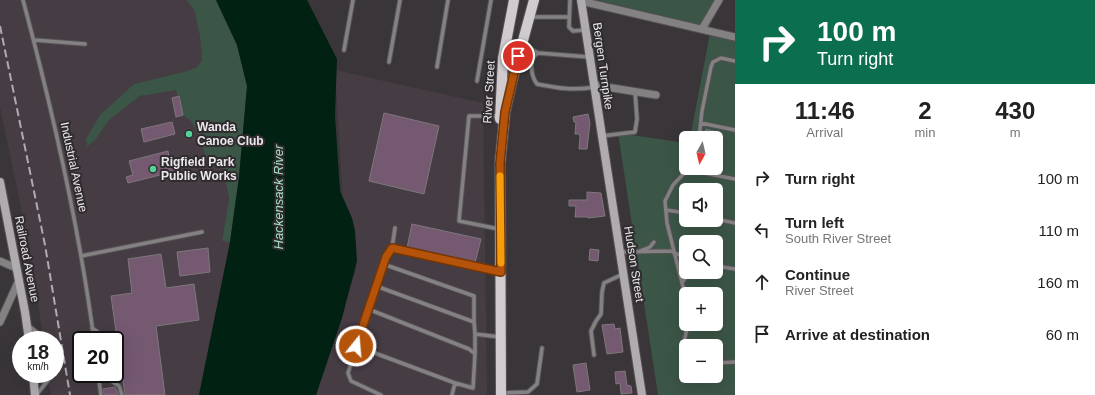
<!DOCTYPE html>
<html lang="en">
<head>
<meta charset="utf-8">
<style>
	:root { --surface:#fff; --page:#f6f6f6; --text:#222; --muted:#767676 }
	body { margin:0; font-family:Arial,sans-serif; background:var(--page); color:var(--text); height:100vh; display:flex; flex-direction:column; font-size:15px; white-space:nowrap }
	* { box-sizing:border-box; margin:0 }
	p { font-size:13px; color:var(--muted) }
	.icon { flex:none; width:22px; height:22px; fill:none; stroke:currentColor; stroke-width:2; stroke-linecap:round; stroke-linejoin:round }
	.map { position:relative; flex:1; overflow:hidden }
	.panel { display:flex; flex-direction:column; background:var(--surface); width:360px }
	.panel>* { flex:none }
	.banner { background:#0b6e4f; color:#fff; overflow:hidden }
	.needle { width:26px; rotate:188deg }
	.buttons { position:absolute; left:679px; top:131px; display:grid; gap:8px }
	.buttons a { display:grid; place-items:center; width:44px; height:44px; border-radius:6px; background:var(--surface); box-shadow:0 4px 16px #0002; font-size:20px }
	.speed { position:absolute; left:12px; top:331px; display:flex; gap:8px; font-size:20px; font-weight:700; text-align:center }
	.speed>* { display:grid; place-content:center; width:52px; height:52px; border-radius:50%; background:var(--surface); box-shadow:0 4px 16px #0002; line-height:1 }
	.speed small { font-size:10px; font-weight:400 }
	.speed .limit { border:2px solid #111; border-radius:6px; background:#fff; color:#111 }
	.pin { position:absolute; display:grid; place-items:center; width:34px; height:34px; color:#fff; margin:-17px; border:2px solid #fff; border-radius:50%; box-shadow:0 1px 4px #0007 }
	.me { position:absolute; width:44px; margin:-22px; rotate:17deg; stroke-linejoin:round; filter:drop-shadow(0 0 3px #0008) }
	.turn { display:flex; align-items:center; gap:14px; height:84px; padding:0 16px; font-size:18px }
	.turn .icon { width:52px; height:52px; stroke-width:2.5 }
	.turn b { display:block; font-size:28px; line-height:34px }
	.eta { display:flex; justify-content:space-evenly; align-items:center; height:68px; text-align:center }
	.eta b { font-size:24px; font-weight:700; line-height:28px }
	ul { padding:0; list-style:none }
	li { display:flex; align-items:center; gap:12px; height:52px; padding:0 16px }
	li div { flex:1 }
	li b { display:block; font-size:15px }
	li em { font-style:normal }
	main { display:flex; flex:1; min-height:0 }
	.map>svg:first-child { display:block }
</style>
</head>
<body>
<main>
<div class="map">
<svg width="735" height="395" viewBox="0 0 735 395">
	<rect width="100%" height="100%" fill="#3a3539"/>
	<path fill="#463c44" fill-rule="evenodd" d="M0,0H186L194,9L200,37L202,60L197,67L187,71L134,84L86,139L87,147L96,139L109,120L140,96L190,87L221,159L229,198L222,241L230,242L199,395H51L48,374H55V340H43L33,265L0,107ZM81,340H115V374H81Z
		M335,70L483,103L487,395H316L356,269L343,203Z"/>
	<path fill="#3b5546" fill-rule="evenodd" d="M186,0H216L237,45L247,86L239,177L230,242L222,241L229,198L221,160L208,162L197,131L191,121L183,115L176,90L140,96L109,120L96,139L87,147L86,139L100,115L134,84L187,71L197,67L202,60L200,37L194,9Z
		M597,0H719L704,26Z
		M711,28L735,33V395H658L618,133L686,143V168H716V138H690ZM686,190H716V220H686ZM686,242H716V272H686ZM686,294H716V324H686ZM686,346H716V376H686Z"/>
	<path fill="#012112" d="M216,0H307L337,59L335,116L340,191L352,218L355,231L357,261L342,318L316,395H199L230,242L239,177L247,86L237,45Z"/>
	<path fill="#745970" stroke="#7d787c" d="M179,96L183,115L176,117L172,98Z
		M384,113L439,126L424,194L369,181Z
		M588,114L590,123L587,149H579L580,137L579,134H575L576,122H574L573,117Z
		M172,122L175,134L144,142L141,129Z
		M706,129L717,132L716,138H704Z
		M168,151L171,166H175L176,171L128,183L126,177L133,175L129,161Z
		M587,192L601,193L605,216L588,218V217H575L576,206H569V200H587Z
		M412,224L481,239L475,263L407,248Z
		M208,248L210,272L180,276L177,252Z
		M590,249L599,250L598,261L589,260Z
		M161,254L166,288L194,284L199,320L156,326L165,395H125L111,296L132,293L128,259Z
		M614,324L615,329L620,328L623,352L607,354L602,325Z
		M586,363L590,390L577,392L573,365Z
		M625,371L627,385L631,386L632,393L621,394L620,383L616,384L615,372Z
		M115,387L119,395H104L103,389Z"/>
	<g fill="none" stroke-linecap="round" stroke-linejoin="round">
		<defs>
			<path id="service" d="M23,0C53,112 79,225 94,340
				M570,0L569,27L573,31L585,30
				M530,17H569
				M34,40L85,44
				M523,45L538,53
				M344,50L353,0
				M589,57L538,53C528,59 531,76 537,84C558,88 572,91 595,87
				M389,62L400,0
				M437,67L448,0
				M477,81L491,0
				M499,116H469L459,221L499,229
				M701,123L735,130
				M602,136L635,132L637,119L635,91
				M699,138L702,111L711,67L713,62L721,58L735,61
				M688,170L735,179
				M666,210L686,213
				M716,219L735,223
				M392,248L395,228
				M640,251L650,247L654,242
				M621,252L673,251
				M674,253L686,257
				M81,256L202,232
				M383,264L474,296V322
				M716,266L735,269
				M682,283L689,272
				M376,286L474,322L475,334L500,337
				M686,299L667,223L665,201L673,185L689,168
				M368,309L469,349L475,354L473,388L455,383L452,395
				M28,325L46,340
				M92,328L102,335L103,340
				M356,346L455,383
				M475,354V334
				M594,355L591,331L596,321L601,314L602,292L604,283L623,274
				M686,356L683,347L688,324
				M716,363L735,362
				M98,374L101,395
				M111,374L113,382L119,386L122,395
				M502,393L528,392L537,384L542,348
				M37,394L53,374
				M381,395L351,381L348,373L386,257L392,248L499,272"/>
			<path id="minor" d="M581,1L735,37
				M702,29L719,0
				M594,85L656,95
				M0,261L16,268
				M0,322L19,280"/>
			<path id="secondary" d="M581,0L642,395
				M0,182L25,312L29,340
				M33,374L35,395"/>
			<path id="primary" d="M500,119L503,58L514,0
				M501,395L500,163L505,112L512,81L534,0"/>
		</defs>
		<use href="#service" stroke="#565255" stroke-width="5.5"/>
		<use href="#minor" stroke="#565255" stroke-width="9"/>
		<use href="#secondary" stroke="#565255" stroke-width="10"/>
		<use href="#primary" stroke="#565255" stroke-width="12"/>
		<use href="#service" stroke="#848183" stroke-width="3.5"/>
		<use href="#minor" stroke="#848183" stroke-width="7"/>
		<use href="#secondary" stroke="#afabae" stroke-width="8"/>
		<use href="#primary" stroke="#d0cbcf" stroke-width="10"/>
		<path stroke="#afacaf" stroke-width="2" stroke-dasharray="8 4" stroke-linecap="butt" d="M0,26L45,245L70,395"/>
	</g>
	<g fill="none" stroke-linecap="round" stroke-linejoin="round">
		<defs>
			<path id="route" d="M356,346L386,257L392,248L501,272L500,163L505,112L518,56"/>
		</defs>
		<use href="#route" stroke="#753606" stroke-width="10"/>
		<use href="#route" stroke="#b45309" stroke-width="7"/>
		<path stroke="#f59e0b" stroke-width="7" d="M500,176L501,263"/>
	</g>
	<g fill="#54d396" stroke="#2f2b2f" stroke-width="1.5">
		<circle cx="189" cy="134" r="4"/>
		<circle cx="153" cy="169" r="4"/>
	</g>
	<g text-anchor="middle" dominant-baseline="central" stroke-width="4" stroke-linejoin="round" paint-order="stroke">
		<g font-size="12" fill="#ebe8eb" stroke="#2f2b2f">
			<text transform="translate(603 66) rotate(82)">Bergen Turnpike</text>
			<text transform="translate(489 92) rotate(-87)">River Street</text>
			<text transform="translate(74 167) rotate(78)">Industrial Avenue</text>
			<text transform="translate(27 259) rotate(79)">Railroad Avenue</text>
			<text transform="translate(634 264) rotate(81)">Hudson Street</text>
		</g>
		<g font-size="12" font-weight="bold" fill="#ebe8eb" stroke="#2f2b2f" text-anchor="start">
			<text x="197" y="127">Wanda<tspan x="197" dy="14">Canoe Club</tspan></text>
			<text x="161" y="162">Rigfield Park<tspan x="161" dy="14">Public Works</tspan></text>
		</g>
		<g font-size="13" font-style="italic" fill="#a3e1be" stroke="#2f2b2f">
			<text transform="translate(278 197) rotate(-90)">Hackensack River</text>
		</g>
	</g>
</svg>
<div class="buttons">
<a><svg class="needle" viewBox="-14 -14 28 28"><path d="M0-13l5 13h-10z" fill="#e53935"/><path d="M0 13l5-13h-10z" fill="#767676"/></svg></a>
<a><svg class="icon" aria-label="sound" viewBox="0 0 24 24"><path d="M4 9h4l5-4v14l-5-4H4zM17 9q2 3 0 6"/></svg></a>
<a><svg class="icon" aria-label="search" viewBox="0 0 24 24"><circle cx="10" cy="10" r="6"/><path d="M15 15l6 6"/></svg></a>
<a>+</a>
<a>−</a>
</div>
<div class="speed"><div>18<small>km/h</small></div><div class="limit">20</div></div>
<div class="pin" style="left:518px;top:56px;background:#d93025"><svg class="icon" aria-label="arrive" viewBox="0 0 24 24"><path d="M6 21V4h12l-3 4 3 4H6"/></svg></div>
<svg class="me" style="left:356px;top:346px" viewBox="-20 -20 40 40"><circle r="17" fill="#b45309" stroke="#fff" stroke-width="3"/><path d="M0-11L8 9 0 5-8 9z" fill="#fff"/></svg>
</div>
<section class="panel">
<div class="banner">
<div class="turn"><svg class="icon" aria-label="right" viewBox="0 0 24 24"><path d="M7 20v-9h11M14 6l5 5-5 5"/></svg><div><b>100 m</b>Turn right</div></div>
</div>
<div class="eta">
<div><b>11:46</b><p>Arrival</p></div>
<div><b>2</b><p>min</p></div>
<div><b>430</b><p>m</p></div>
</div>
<ul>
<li><svg class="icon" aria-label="right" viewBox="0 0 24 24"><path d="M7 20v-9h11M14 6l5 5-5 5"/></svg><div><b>Turn right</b></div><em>100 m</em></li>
<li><svg class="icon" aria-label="left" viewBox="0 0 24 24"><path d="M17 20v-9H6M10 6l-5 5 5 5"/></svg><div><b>Turn left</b><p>South River Street</p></div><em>110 m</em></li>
<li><svg class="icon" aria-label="ahead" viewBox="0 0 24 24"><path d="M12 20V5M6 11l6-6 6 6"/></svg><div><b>Continue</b><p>River Street</p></div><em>160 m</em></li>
<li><svg class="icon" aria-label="arrive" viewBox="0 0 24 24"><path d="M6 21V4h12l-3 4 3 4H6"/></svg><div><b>Arrive at destination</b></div><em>60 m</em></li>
</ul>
</section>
</main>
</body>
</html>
